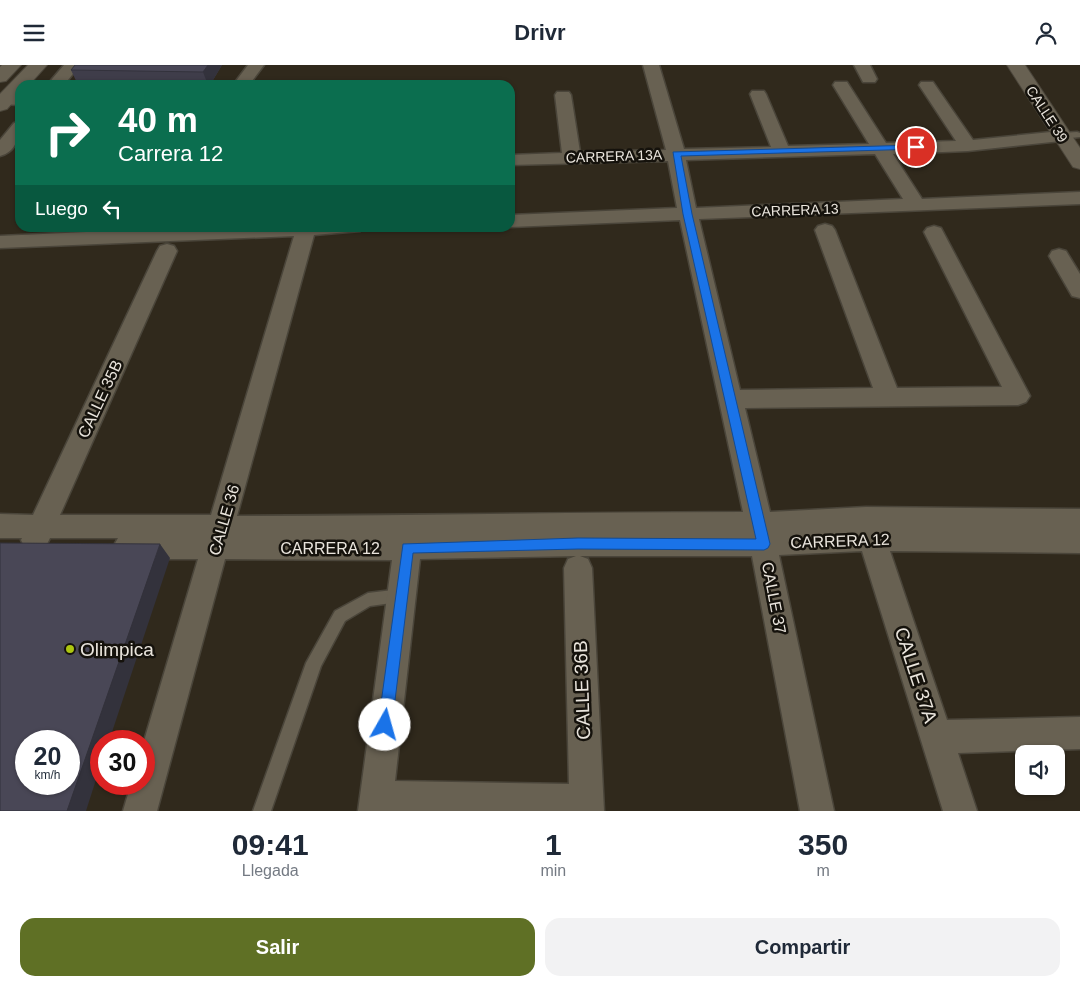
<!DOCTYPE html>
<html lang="es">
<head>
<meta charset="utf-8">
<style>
	:root { --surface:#fff; --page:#f2f2f3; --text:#1f2937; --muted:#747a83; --accent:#5f7025 }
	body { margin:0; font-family:Helvetica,sans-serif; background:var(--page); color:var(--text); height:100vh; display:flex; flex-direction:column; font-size:19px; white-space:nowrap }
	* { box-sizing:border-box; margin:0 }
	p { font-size:16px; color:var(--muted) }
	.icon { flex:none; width:28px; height:28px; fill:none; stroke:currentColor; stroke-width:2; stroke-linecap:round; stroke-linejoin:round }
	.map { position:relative; height:746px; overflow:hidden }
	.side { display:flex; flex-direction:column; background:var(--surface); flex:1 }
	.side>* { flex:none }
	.top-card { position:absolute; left:15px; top:15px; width:500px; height:152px; border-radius:15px; box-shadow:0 1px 4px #0004; background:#0b6e4f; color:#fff; overflow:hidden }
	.tools { position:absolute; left:1015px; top:680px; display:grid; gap:10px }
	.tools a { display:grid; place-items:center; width:50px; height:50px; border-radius:10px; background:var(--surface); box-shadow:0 1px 4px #0004; font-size:25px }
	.speed { position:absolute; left:15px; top:665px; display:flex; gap:10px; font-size:25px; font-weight:700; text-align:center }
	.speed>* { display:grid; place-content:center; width:65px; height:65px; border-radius:50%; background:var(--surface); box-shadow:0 1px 4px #0004; line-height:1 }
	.speed small { font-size:12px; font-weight:400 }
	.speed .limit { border:8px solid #d22; background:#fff; color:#111 }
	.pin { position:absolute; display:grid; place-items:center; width:42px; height:42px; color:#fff; margin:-21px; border:2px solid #fff; border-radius:50%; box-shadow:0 1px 5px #0007 }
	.me { position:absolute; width:55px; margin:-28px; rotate:7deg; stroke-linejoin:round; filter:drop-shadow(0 0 4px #0008) }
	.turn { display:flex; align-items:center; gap:18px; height:105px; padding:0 20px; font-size:22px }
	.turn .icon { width:65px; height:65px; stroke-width:2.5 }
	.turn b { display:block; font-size:35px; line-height:42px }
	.then { display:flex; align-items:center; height:48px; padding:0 20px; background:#0003; gap:10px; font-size:19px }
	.eta { display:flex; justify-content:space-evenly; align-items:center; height:85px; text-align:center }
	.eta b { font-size:30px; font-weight:700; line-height:35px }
	.primary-button { display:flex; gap:10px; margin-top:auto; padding:10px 20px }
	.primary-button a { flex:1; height:58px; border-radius:15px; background:var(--accent); color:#fff; font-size:20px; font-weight:700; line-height:58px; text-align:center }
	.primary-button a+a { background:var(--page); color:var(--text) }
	header { display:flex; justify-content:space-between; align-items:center; height:65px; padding:0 20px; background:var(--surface); font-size:22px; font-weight:700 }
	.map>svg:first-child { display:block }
</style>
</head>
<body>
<header><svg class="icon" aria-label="menu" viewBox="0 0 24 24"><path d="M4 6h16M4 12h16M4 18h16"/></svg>Drivr<svg class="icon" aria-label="person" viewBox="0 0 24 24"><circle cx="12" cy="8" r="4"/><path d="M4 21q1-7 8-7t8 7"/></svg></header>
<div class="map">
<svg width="1080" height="746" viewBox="0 0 1080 746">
	<rect width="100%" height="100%" fill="#30291c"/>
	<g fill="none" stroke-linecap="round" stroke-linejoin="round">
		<defs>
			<path id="service" d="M1077,67L1080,68V72L1061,74L1057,71L1061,68Z
				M401,524L406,526L408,531L406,536L370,541L345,556L321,601L271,746H253L306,598L335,546L368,528Z"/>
			<path id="minor" d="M64,0H80L64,20H47Z
				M248,0H264L249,20H233Z
				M643,0H659L684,84L771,82L750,29L752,26H764L766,29L788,81L869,79L833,20L835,17H847L886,78L956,76L919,20L921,17H933L973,75L1061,66L1067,67L1070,71L1067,75L1061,76L968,86L893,89L922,134L1080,127V139L699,154L740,325L873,323L815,165L818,161L825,159L832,161L835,165L897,323L1002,322L924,167L927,163L934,161L941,163L1030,331L1026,337L1018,340L745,343L770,447L866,442L1080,444V488L890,486L947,655L1080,652V684L958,688L977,746H943L862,486L779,490L834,746H800L752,491H580L588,494L592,503L604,746H358L392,495L225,494L157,746H123L131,719H144V676L198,494H127L117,491L113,482L118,473H50L45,483L35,487L25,483L21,475L22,473H0V449L33,450L157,186L160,181L167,179L174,181L177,186L60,450H211L294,171L0,183V171L194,162H363L360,166L314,170L237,451C406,451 574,447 743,447L680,155L510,162V150L677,143L668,96L510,100V90L562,88L555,30L557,27H569L571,30L580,87L666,85ZM875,89L903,134L696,143L686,95ZM576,491L568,494L564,503L569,719L395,716L420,494Z
				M854,0H870L877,14L875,17H863Z
				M5,30H20V40L0,39V31Z
				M20,57C20,71 16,87 0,91V75L14,58Z
				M1059,184L1066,186L1080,209V233L1072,231L1049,191L1052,186Z"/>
			<path id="tertiary" d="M1007,0H1025L1080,83V104L1073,102Z"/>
			<path id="secondary" d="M2,0H21L6,16L0,17V2Z
				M28,0H47L29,20H20V29L7,44L0,46V29Z"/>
		</defs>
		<use href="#service" stroke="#4a453a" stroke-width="3"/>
		<use href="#minor" stroke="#4a453a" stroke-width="3"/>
		<use href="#tertiary" stroke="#4a453a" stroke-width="2"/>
		<use href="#secondary" stroke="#4a453a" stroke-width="2"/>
		<use href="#service" fill="#686152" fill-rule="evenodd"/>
		<use href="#minor" fill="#686152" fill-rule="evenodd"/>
		<use href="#tertiary" fill="#686152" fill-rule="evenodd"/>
		<use href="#secondary" fill="#686152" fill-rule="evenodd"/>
	</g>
	<path fill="#3f3d4a" d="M222,0L210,20H78L71,5Z"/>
	<path fill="#33323c" d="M208,0H222L210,20H208L203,7Z
		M160,479L170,493L109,676H101V699L86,746H67Z"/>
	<path fill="#494756" stroke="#33323c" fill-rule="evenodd" d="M75,0H208L203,7L71,5Z
		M0,478L160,479L67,746H0ZM26,676H69V719H26Z"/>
	<path fill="#1a73e8" stroke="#114b97" d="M916,80L919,81V84L681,91L692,149L770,479L768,483L764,485L578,484L413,488L392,660L390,665L385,667L380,665L378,660L403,479L578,473L756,474L683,149L673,87Z"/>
	<circle fill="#adc610" stroke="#15120c" stroke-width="2" cx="70" cy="584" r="5"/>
	<g text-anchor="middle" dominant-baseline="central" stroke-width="5" stroke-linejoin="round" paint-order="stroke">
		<g font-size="14" fill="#eae5dd" stroke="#15120c">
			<text transform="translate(1047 49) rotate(57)">CALLE 39</text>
			<text transform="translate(614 91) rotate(-2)">CARRERA 13A</text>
			<text transform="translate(795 145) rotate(-2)">CARRERA 13</text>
		</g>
		<g font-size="16" fill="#eae5dd" stroke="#15120c">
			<text transform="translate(100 334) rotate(-65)">CALLE 35B</text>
			<text transform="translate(224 455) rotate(-74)">CALLE 36</text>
			<text transform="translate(840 476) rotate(-2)">CARRERA 12</text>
			<text x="330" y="483">CARRERA 12</text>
			<text transform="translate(774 533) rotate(79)">CALLE 37</text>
		</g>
		<g font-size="19" fill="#eae5dd" stroke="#15120c" text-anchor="start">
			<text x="80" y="584">Olimpica</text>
		</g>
		<g font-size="19" fill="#eae5dd" stroke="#15120c">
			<text transform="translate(916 610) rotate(72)">CALLE 37A</text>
			<text transform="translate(582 625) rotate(-92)">CALLE 36B</text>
		</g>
	</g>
</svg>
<div class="tools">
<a><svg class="icon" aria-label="sound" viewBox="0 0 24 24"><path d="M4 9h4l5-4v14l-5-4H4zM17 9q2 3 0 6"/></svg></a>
</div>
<div class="speed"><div>20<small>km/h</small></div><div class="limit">30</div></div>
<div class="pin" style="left:916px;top:82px;background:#d93025"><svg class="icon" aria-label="arrive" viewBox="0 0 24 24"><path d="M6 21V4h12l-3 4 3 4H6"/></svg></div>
<svg class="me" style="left:385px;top:660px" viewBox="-20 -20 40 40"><circle r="19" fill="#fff"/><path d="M0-13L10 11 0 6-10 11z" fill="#1a73e8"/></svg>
<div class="top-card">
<div class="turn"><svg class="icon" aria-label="right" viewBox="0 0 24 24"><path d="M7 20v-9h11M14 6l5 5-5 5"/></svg><div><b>40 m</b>Carrera 12</div></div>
<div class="then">Luego<svg class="icon" aria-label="left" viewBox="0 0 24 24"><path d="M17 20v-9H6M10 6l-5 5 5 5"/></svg></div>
</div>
</div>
<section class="side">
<div class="eta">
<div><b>09:41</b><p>Llegada</p></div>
<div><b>1</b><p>min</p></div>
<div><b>350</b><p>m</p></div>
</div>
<div class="primary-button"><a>Salir</a><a>Compartir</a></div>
</section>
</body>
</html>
